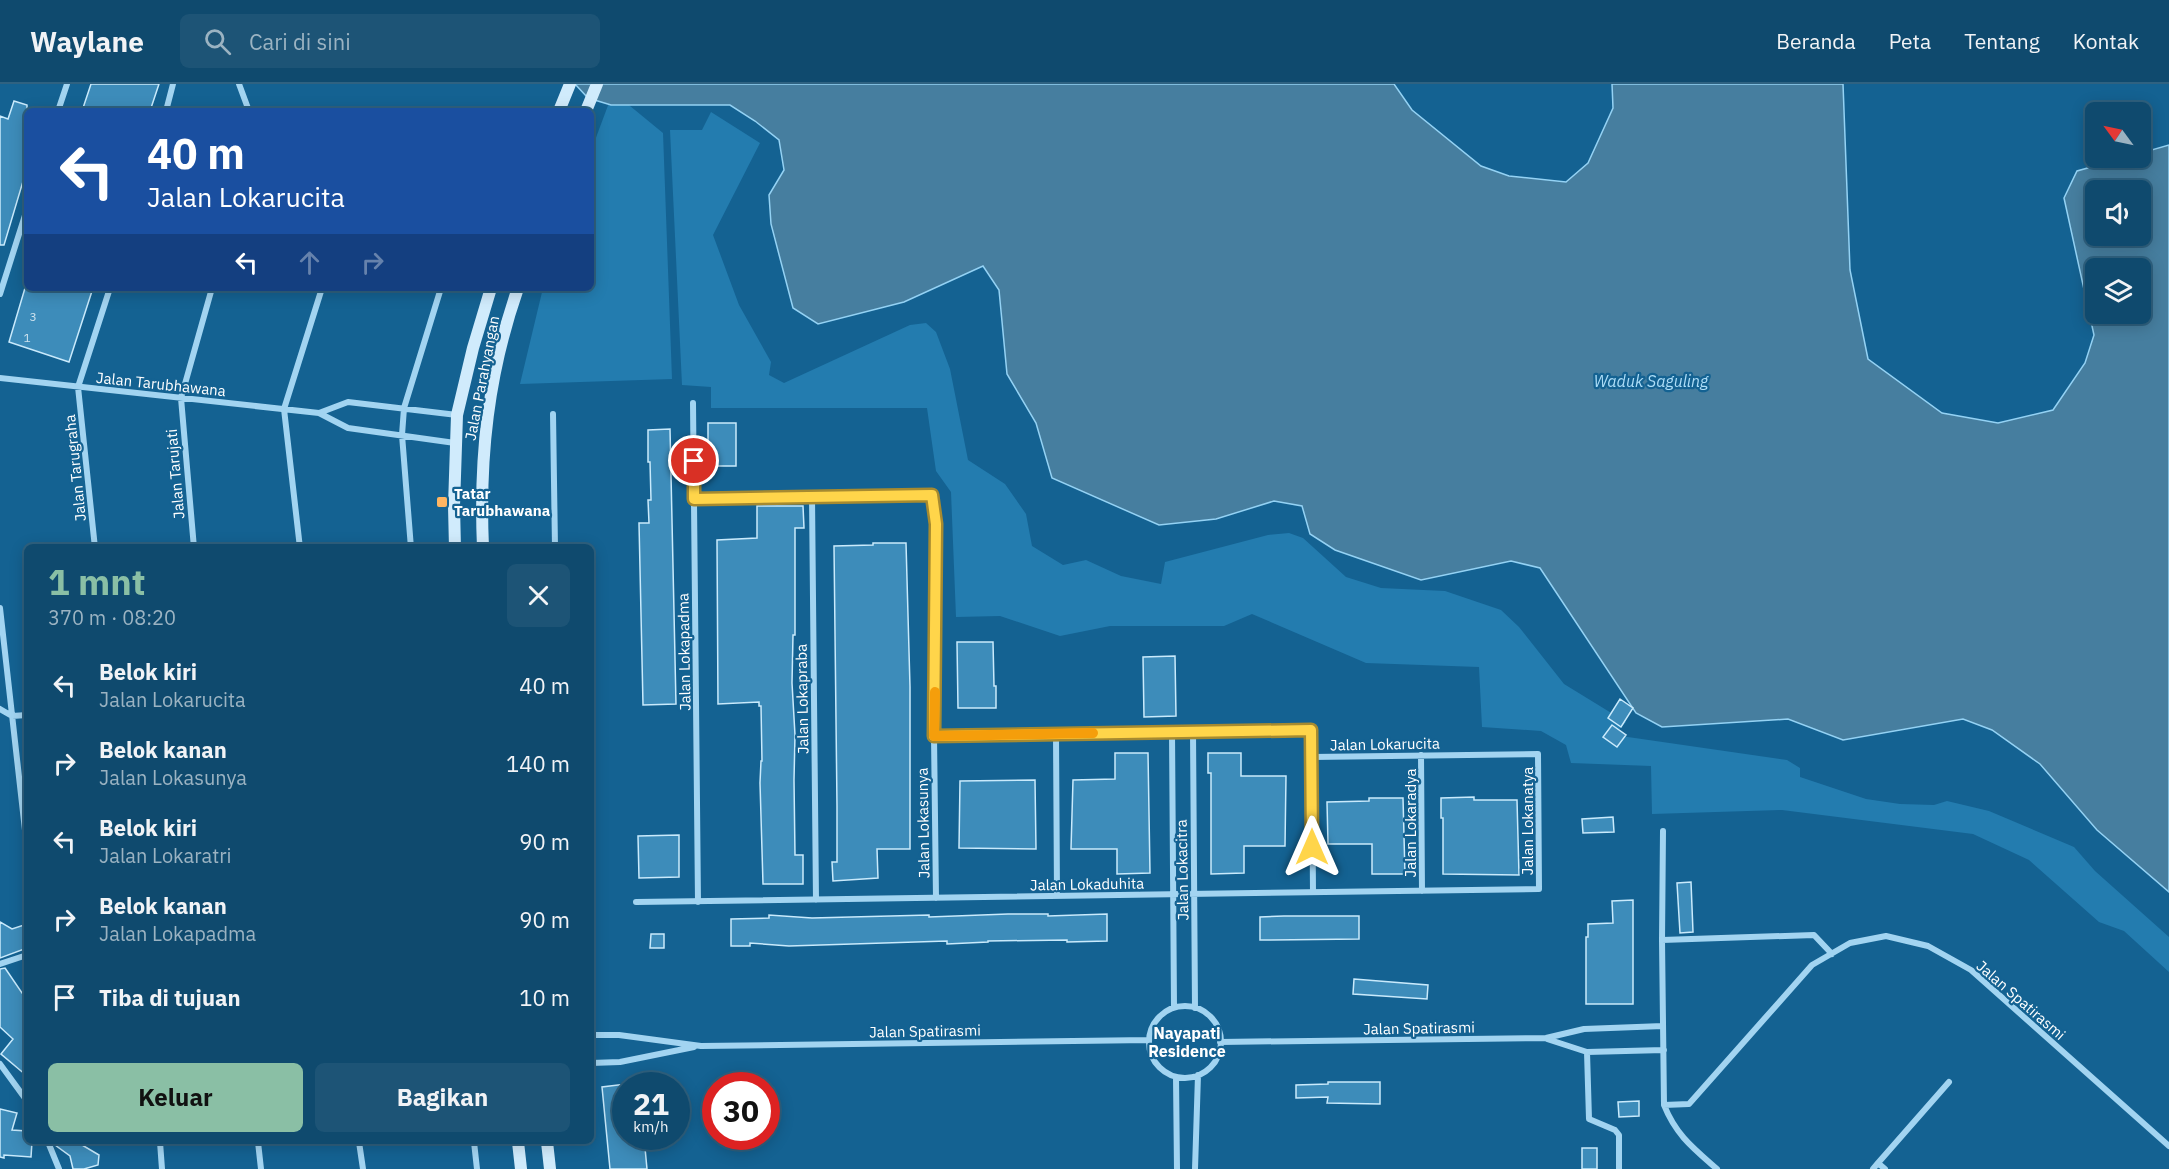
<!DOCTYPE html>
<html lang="id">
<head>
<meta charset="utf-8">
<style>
	:root { --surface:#0f4a6e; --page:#1d5476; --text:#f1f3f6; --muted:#9bb3c2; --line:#2f6281; --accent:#8abfa5 }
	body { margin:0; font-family:"IBM Plex Sans",sans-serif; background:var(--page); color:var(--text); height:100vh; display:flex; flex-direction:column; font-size:22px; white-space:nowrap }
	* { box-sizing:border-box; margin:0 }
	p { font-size:20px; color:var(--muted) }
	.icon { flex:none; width:33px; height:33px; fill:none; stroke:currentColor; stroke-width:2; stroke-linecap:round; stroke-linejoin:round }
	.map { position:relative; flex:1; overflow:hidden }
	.details { position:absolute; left:24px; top:460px; width:570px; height:600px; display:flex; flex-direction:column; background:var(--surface); border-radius:9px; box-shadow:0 3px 15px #0003,0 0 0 2px var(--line) }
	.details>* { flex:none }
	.hud { position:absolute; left:24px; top:24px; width:570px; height:183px; border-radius:9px; box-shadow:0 3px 15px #0003,0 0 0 2px var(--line); background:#1a4fa0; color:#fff; overflow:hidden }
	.needle { width:39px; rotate:303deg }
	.tools { position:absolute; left:2085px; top:18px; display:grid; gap:12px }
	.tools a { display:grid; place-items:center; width:66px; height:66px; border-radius:9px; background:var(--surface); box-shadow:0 3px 15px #0003,0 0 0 2px var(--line); font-size:30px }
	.speed { position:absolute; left:612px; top:988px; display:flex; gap:12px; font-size:30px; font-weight:700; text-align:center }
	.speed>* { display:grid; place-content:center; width:78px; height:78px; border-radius:50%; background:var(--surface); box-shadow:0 3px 15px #0003,0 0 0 2px var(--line); line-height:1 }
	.speed small { font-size:15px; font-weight:400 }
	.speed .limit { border:9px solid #d22; background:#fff; color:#111 }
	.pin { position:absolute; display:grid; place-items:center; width:51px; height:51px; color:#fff; margin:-26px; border:3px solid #fff; border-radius:50%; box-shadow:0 2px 6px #0007 }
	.me { position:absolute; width:66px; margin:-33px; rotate:0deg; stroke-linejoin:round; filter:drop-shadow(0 0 4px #0008) }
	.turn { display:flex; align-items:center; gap:21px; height:126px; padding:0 24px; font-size:27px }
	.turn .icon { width:78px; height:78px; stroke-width:2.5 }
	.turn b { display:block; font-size:42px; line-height:51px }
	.lanes { display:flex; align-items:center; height:57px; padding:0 24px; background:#0003; justify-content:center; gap:30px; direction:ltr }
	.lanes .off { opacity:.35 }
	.round { display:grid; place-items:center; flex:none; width:63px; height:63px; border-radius:9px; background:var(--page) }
	.summary { display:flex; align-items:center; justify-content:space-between; height:102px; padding:0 24px }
	h1 { font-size:36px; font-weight:700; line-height:45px; color:var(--accent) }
	.primary-button { display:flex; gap:12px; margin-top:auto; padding:12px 24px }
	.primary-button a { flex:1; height:69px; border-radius:9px; background:var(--accent); color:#111; font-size:24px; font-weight:700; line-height:69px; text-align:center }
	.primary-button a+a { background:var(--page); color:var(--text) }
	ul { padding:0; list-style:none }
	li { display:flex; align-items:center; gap:18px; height:78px; padding:0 24px }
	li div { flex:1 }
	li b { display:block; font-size:22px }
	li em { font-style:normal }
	header { display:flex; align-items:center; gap:36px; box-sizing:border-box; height:84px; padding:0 30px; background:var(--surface); border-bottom:2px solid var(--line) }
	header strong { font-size:28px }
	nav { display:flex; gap:33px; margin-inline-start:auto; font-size:21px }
	.search { width:420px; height:54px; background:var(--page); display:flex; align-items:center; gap:15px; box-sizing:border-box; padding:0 21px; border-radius:9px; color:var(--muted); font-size:22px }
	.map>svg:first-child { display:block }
</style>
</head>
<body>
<header>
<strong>Waylane</strong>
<div class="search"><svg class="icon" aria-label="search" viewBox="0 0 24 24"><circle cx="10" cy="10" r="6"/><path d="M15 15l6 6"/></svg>Cari di sini</div>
<nav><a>Beranda</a><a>Peta</a><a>Tentang</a><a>Kontak</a></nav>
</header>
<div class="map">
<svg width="2169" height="1085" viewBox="0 0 2169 1085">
	<rect width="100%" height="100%" fill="#146292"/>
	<path fill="#237caf" d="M613,8L663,49L672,295L520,300L543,204H591V67Z
		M711,28L760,59L713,151L739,221L771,278L769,291L784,299L910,241L926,239L936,248L950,285L968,376L1005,400L1026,430L1032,462L1063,481L1086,476L1121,492L1161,500L1165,478L1268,451L1289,449L1303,454L1346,493L1381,504L1445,507L1501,526L1519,543L1564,600L1626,638L1614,651L1787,676L1800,684V693L1866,715L1900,720L1934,721L1947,717L1989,727L2074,763L2095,787L2169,853V888L2124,847L2099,838L2029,776L1973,750L1782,726L1652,730L1651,682L1571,679L1566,661L1541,647L1482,643L1479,583L1366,579L1252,530L1224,542H1110L1060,552L1000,532L956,533L951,408L936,387L927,324H711V303L682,301L670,46H702Z"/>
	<path fill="#467e9f" stroke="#94d2f4" stroke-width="1.5" fill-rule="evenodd" d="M575,0H1394L1412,26L1481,82L1509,92L1566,98L1588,79L1613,24L1612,0H1843L1850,186L1868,275L1942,329L1998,339L2053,326L2085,279L2094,251L2064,114L2077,87L2124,74H2140L2141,69L2169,61V808L2097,746L2040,680L1992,646L1963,635L1843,656L1788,635L1662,643L1636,629L1540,484L1511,477L1421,496L1335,466L1310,450L1302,422L1274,417L1216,435L1159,441L1052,394L1036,339L1007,290L999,206L983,182L904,218L818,240L793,224L771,140L769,111L784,86L779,56L755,37L730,21H611L588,14ZM2096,106H2140V152H2096ZM2096,184H2140V230H2096Z"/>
	<path fill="#3d8cba" stroke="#c9eafc" stroke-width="1.5" d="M91,0H159L150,27H82Z
		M14,17L27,21V84L4,161H0V32L8,35Z
		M25,204H93L69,278L9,258Z
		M708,339H736V382H708Z
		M670,345L676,620L643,621L639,439H649L648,416H651L650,378H648V346Z
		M757,422H803L804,444H795V551H793L792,599L795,651L794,696L795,771H803V800H763L760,699L761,677H762L761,622H759V618L718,620L717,456L757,454Z
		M873,459H906L910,603V765H877L878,794L833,797L832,778H837V722L834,462L873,461Z
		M957,558H993L994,602H996V624H958Z
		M1175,572L1176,632L1144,633L1143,573Z
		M1620,615L1633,624L1621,643L1608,634Z
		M1612,641L1626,651L1617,663L1603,653Z
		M1115,669H1148L1150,789L1117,790V765H1071L1073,696L1115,695Z
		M1208,669H1241V692H1286L1285,762H1244V789L1211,790V689H1208Z
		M1035,696L1036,765L959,764L960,697Z
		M1474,713V716H1517L1519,791L1443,790V734H1441V714Z
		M1369,714H1403L1405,790H1372V760H1328L1327,718L1369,717Z
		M1613,733L1614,748L1583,749L1582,735Z
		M679,751V793L639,794L638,752Z
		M1691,798L1693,848L1680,849L1677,799Z
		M1633,816V920H1586V853H1588V840L1613,839L1612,817Z
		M1008,830H1048V832L1107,830V857L1067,858V856L988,857V858L947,860V857L789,862L750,859V862H731V835L769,834V831L812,834L929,831V833Z
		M1284,832H1359V855L1260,856V833Z
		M0,838L12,845L27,840V864L0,874Z
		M651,850H664V864H650Z
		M5,884L22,909L27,905V992L1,970L13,955L0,943V885Z
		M1354,895L1428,901L1427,915L1353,910Z
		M1328,998H1380V1020L1327,1019L1328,1013L1296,1014V1001L1328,1000Z
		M626,1000V1053H644L647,1085H610L602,1003Z
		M1639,1017V1032L1619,1033L1618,1018Z
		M0,1025L17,1029L12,1046L27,1047V1058H32L31,1073L4,1071V1074L0,1073Z
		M53,1058H77L99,1071L98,1081L84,1085H73L70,1072L55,1061Z
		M1582,1064H1597V1085H1582Z"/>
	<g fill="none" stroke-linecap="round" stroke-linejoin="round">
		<path stroke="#a2d4f1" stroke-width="6" d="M239,0L249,27
			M58,27L67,0
			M166,27L173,0
			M0,210L27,125
			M0,294L319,329L348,344L455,359
			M693,319L698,818
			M319,329L348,318L457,331
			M553,330L555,464
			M812,413L816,816
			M694,415L932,411L936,440L934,652L936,814
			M95,464L78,303L110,204
			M194,464L181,314L212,204
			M300,464L284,325L322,204
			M411,464L402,351L404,324L441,204
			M0,524L27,764
			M0,625L12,632L27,631
			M1172,648L1174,923
			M1193,648L1195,924
			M1056,650L1057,812
			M1421,671L1422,807
			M1312,673L1313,808
			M1663,747L1662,856L1664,1021C1676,1051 1693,1064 1717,1085
			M636,818L1539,805L1538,670L1312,673L1311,646L934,652
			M1662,856L1814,851L1832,870
			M0,880L27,871
			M1149 958a36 36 0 1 1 72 0a36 36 0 1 1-72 0Z
			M591,951H619L701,962L1149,956
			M1547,955L1587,968L1664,966
			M1220,958L1546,954L1584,945L1663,942
			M1587,968L1589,1035L1615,1046L1619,1051V1085
			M591,979L620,978L694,963
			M0,980L27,1017
			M1176,993L1177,1085
			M1664,1021L1689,1020L1812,881L1850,859L1886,852L1928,862L1971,886L2169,1062
			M48,1058L59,1085
			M160,1058L162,1085
			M258,1058L261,1085
			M359,1058L363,1085
			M474,1058L477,1085
			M1878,1079L1949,998
			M1195,1085L1198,991
			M1873,1085L1878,1079L1885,1085"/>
		<path stroke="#d0ebfc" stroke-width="12" d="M559,27L570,0
			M586,27L597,0
			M455,464L454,422L457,331L473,264L491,204
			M483,464C479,373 488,290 518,204
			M518,1058L521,1085
			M547,1058L550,1085"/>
	</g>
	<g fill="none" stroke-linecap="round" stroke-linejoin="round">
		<defs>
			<path id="route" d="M694,377V415L932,411L936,440L934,652L1311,646L1312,763"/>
		</defs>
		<use href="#route" stroke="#a68a30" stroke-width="15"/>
		<use href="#route" stroke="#ffd54a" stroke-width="10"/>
		<path stroke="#f59e0b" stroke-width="10" d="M935,608L934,652L1093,649"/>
	</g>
	<rect fill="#ffb562" stroke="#146292" stroke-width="2" x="436" y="412" width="12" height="12" rx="3"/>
	<g text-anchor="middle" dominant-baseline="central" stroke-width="4.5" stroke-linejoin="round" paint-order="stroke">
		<g font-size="12" fill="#cee2ee">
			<text x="33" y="232">3</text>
			<text x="27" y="253">1</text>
		</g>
		<g font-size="15" fill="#fff" stroke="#146292">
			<text transform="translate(482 294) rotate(-79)">Jalan Parahyangan</text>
			<text transform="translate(161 300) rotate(6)">Jalan Tarubhawana</text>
			<text transform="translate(75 384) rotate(-96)">Jalan Tarugraha</text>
			<text transform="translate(175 390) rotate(-95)">Jalan Tarujati</text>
			<text transform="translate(684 568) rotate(-91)">Jalan Lokapadma</text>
			<text transform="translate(802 615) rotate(-91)">Jalan Lokapraba</text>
			<text transform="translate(1385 660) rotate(-1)">Jalan Lokarucita</text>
			<text transform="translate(1527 737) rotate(-90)">Jalan Lokanatya</text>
			<text transform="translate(923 739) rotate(-91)">Jalan Lokasunya</text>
			<text transform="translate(1410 739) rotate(-90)">Jalan Lokaradya</text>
			<text transform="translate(1182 786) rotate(-91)">Jalan Lokacitra</text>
			<text transform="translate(1087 800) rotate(-1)">Jalan Lokaduhita</text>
			<text transform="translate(2021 916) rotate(41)">Jalan Spatirasmi</text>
			<text transform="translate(1419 944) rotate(-1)">Jalan Spatirasmi</text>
			<text transform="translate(925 947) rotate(-1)">Jalan Spatirasmi</text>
		</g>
		<g font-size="15" font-weight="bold" fill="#fff" stroke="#146292" text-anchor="start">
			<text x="454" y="409">Tatar<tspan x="454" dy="17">Tarubhawana</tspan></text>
		</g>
		<g font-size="16" font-style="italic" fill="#aedef8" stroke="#146292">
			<text x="1651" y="297">Waduk Saguling</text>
		</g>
		<g font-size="16" font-weight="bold" fill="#fff" stroke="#146292">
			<text x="1187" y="949">Nayapati<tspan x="1187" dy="18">Residence</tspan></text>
		</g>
	</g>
</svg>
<div class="tools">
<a><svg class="needle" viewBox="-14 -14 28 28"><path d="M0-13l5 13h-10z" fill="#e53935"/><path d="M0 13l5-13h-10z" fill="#9bb3c2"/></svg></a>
<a><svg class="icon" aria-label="sound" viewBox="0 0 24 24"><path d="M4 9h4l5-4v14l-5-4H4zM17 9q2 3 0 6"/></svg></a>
<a><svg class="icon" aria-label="layers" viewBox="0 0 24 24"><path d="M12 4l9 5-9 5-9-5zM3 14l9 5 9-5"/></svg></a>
</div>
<div class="speed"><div>21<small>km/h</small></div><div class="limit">30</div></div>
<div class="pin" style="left:694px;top:377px;background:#d93025"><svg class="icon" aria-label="arrive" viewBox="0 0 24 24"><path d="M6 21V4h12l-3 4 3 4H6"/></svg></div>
<svg class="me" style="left:1312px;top:763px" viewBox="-20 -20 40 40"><path d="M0-17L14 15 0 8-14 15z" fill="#ffd54a" stroke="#fff" stroke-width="4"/></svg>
<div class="hud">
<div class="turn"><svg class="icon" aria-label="left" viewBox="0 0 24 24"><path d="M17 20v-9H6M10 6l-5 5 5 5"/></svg><div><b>40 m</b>Jalan Lokarucita</div></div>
<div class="lanes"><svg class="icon" aria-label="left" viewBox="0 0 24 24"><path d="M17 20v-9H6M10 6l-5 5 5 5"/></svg><svg class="icon off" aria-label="ahead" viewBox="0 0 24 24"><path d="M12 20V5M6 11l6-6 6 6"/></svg><svg class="icon off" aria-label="right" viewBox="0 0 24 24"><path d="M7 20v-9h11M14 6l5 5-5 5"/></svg></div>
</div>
<section class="details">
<div class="summary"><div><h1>1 mnt</h1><p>370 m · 08:20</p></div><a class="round"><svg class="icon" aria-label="close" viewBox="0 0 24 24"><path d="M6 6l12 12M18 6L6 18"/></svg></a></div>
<ul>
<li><svg class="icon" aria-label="left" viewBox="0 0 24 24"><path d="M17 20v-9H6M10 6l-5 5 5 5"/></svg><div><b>Belok kiri</b><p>Jalan Lokarucita</p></div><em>40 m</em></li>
<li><svg class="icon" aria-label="right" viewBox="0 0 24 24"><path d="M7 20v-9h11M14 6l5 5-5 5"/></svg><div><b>Belok kanan</b><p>Jalan Lokasunya</p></div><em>140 m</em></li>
<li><svg class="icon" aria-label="left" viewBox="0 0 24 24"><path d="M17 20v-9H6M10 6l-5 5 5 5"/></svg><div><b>Belok kiri</b><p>Jalan Lokaratri</p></div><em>90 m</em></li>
<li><svg class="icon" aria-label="right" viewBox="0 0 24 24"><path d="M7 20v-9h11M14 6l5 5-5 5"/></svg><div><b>Belok kanan</b><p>Jalan Lokapadma</p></div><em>90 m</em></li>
<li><svg class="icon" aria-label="arrive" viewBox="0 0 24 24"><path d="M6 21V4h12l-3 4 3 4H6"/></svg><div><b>Tiba di tujuan</b></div><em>10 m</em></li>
</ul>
<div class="primary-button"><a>Keluar</a><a>Bagikan</a></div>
</section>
</div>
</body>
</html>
